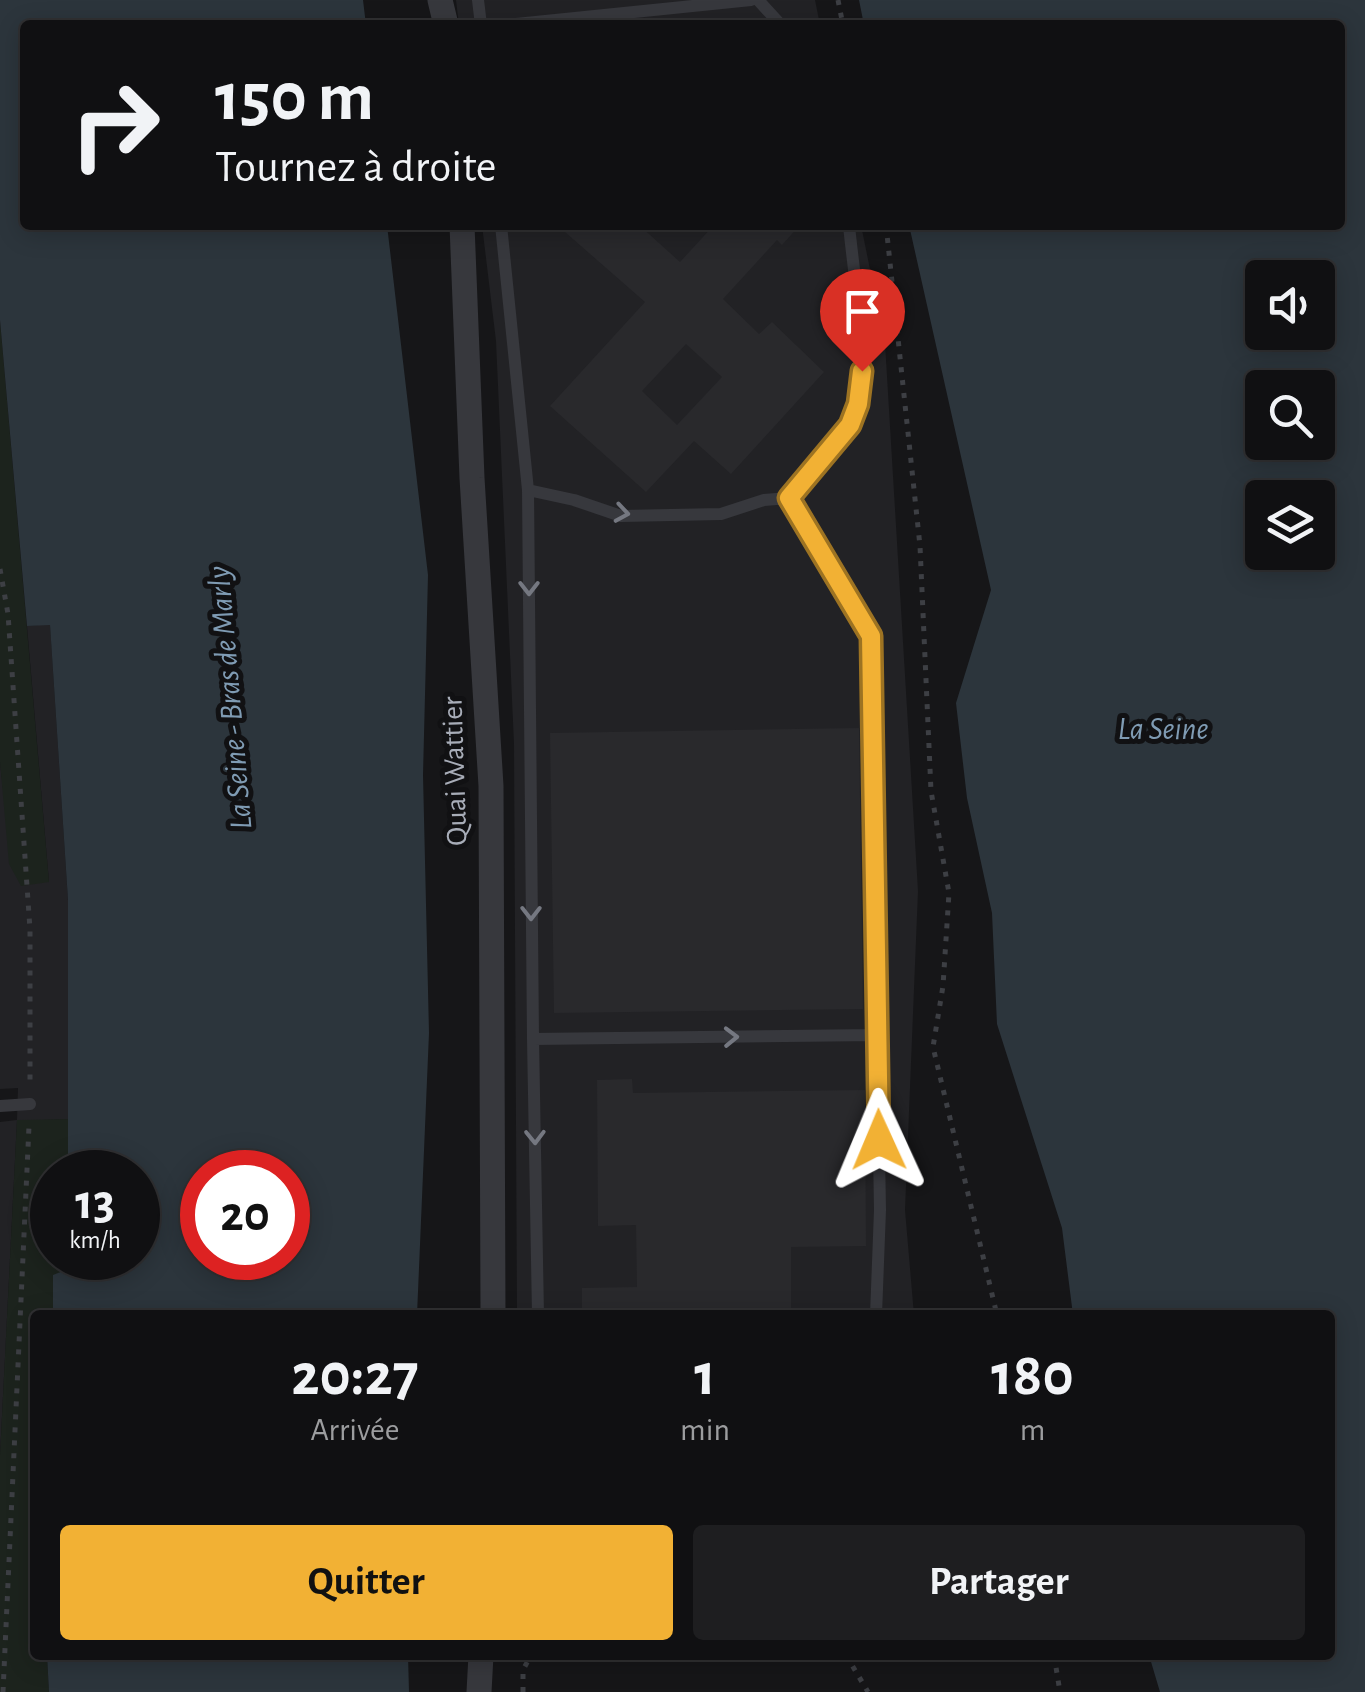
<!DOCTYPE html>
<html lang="fr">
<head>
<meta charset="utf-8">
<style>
	:root { --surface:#101012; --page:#1e1e20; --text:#f1f3f6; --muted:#9c9d9f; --line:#303032; --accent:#f2b134 }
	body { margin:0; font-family:"Alegreya Sans",sans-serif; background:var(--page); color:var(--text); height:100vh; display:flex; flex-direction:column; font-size:38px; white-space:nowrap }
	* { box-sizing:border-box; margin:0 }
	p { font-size:32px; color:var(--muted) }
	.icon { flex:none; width:55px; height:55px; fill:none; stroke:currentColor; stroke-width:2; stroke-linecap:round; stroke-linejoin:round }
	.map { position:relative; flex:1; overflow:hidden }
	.sheet { position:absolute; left:30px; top:1310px; width:1305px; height:350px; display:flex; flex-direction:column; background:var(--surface); border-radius:10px; box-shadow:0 5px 25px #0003,0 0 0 2px var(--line) }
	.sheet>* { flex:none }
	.top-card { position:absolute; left:20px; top:20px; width:1325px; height:210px; border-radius:10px; box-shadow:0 5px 25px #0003,0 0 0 2px var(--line); background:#101012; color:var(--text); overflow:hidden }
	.controls { position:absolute; left:1245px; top:260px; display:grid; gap:20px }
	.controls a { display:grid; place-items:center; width:90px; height:90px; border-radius:10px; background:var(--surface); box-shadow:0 5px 25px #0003,0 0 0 2px var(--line); font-size:50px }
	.speed { position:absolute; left:30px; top:1150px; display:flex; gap:20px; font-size:50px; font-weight:700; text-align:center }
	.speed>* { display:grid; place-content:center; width:130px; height:130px; border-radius:50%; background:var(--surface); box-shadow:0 5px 25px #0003,0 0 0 2px var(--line); line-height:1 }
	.speed small { font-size:25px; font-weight:400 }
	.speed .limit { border:15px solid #d22; background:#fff; color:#111 }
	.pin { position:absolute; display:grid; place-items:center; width:85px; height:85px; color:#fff; margin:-102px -42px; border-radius:50% 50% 50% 0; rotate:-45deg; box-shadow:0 0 10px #0007 }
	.pin .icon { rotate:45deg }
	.me { position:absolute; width:110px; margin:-55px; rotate:359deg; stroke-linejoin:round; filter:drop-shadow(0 0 8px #0008) }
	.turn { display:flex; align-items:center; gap:35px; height:210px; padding:0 30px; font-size:45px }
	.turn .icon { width:130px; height:130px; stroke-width:2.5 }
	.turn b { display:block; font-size:70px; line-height:85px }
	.eta { display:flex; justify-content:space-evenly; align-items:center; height:170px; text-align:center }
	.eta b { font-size:60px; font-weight:700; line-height:70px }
	.cta { display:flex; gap:20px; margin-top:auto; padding:20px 30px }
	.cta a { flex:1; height:115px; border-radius:10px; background:var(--accent); color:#111; font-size:40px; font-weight:700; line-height:115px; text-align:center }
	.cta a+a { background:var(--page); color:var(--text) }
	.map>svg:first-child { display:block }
</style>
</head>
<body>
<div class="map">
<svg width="1365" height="1692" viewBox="0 0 1365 1692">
	<rect width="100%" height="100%" fill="#161618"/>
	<path fill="#222225" d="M456,0H815L820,25H459Z
		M482,225H861L885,343L918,891L905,1210L914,1315H517L514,744L496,341Z
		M50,624L68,900L70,1119L17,1121L0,1456V1122L17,1120L18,1088L0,1089V762L4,798L49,882L27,626Z"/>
	<path fill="#1c231d" d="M0,320L49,882L21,886L9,864L0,762Z
		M70,1119L68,1172H52V1258H64L63,1271L53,1276V1315H35V1655H47L49,1692H0V1456L17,1120Z"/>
	<path fill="#2c353c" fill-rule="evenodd" d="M0,0H363L366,25H25V225H387L428,575L423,775L429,1033L417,1315H53V1275L63,1271L64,1258H138V1172H68V900L50,625L27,626L0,320ZM202,1172H288V1258H202Z
		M859,0H1365V1692H1160L1149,1655H1330V1315H1073L1062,1228L997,1024L992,913L967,798L956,703L991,590L909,225H1340V25H864ZM1262,278H1318V332H1262ZM1262,388H1318V442H1262ZM1262,498H1318V552H1262Z
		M47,1655H408L409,1692H49Z"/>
	<path fill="#29292c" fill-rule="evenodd" d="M557,225H639L680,262L714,225H800L782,245L777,240L723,299L759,334L772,322L824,372L731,474L694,441L646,492L550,406L645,302ZM686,344L722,377L677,425L642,391Z
		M859,728L863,1009L554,1013L550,733Z
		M632,1079L633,1093L865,1090L866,1246L791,1247V1315H582V1288L637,1287L636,1225L598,1226L597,1080Z"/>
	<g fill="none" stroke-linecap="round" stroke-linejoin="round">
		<path stroke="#3d3f44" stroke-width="5" stroke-dasharray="5 8" stroke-linecap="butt" d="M838,0L843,25
			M886,225L920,546L931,791L949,893L943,986L933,1047L997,1315
			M0,569L8,614L30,929V1085
			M846,1655L868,1692
			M1054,1655L1060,1692
			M3,1692L29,1126
			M523,1692V1670L531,1655"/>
		<path stroke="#37383d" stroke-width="12" d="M478,0L481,25
			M758,0L781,25
			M507,25L751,0
			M501,225L528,490L533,1039L877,1035L871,636L789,498
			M528,490L574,500L621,516L721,514L764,500L789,498C808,474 832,451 849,426C874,388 853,272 849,225
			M533,1039L538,1315
			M0,1106L30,1104
			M876,1315L880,1210L877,1035"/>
		<path stroke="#37383d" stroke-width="25" d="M440,0L446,25
			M462,225L472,478L491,786L493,1315
			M479,1692L481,1655"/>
	</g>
	<defs><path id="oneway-chevron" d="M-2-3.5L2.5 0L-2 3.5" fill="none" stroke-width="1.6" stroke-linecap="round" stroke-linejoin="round" transform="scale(2.5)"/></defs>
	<g stroke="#757881">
		<use href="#oneway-chevron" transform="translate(622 513) rotate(9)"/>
		<use href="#oneway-chevron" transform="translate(529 588) rotate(90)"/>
		<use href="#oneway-chevron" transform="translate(531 913) rotate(90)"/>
		<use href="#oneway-chevron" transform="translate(731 1037) rotate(-1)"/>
		<use href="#oneway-chevron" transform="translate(535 1137) rotate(89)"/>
	</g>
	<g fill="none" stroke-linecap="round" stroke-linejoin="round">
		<defs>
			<path id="route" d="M862,371L858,404L850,425L789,498L871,636L879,1140"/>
		</defs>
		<use href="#route" stroke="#9d7322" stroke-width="25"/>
		<use href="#route" stroke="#f2b134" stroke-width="18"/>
	</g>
	<g text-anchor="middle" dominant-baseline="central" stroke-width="10" stroke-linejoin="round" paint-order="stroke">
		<g font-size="30" fill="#a8adb8" stroke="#111113">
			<text transform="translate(455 771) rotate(-92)">Quai Wattier</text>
		</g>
		<g font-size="32" font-style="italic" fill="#7f9bb3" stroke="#111113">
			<text transform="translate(230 698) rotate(-95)">La Seine - Bras de Marly</text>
			<text x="1163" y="729">La Seine</text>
		</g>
	</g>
</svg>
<div class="controls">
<a><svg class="icon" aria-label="sound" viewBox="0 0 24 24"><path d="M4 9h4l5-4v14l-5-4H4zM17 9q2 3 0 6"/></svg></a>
<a><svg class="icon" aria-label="search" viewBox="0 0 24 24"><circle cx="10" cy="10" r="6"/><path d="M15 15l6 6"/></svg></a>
<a><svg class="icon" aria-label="layers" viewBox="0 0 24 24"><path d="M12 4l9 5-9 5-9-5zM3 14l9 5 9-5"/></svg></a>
</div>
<div class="speed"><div>13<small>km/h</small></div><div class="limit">20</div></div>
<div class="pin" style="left:862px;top:371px;background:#d93025"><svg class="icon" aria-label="arrive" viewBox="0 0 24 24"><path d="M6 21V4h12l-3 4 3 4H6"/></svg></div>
<svg class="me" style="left:879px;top:1140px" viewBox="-20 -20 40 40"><path d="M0-17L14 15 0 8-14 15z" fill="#f2b134" stroke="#fff" stroke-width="4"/></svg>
<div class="top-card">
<div class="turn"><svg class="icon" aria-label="right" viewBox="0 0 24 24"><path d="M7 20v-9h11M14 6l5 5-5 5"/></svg><div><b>150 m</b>Tournez à droite</div></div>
</div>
<section class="sheet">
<div class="eta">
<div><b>20:27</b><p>Arrivée</p></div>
<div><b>1</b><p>min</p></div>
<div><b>180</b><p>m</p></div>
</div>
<div class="cta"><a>Quitter</a><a>Partager</a></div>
</section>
</div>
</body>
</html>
